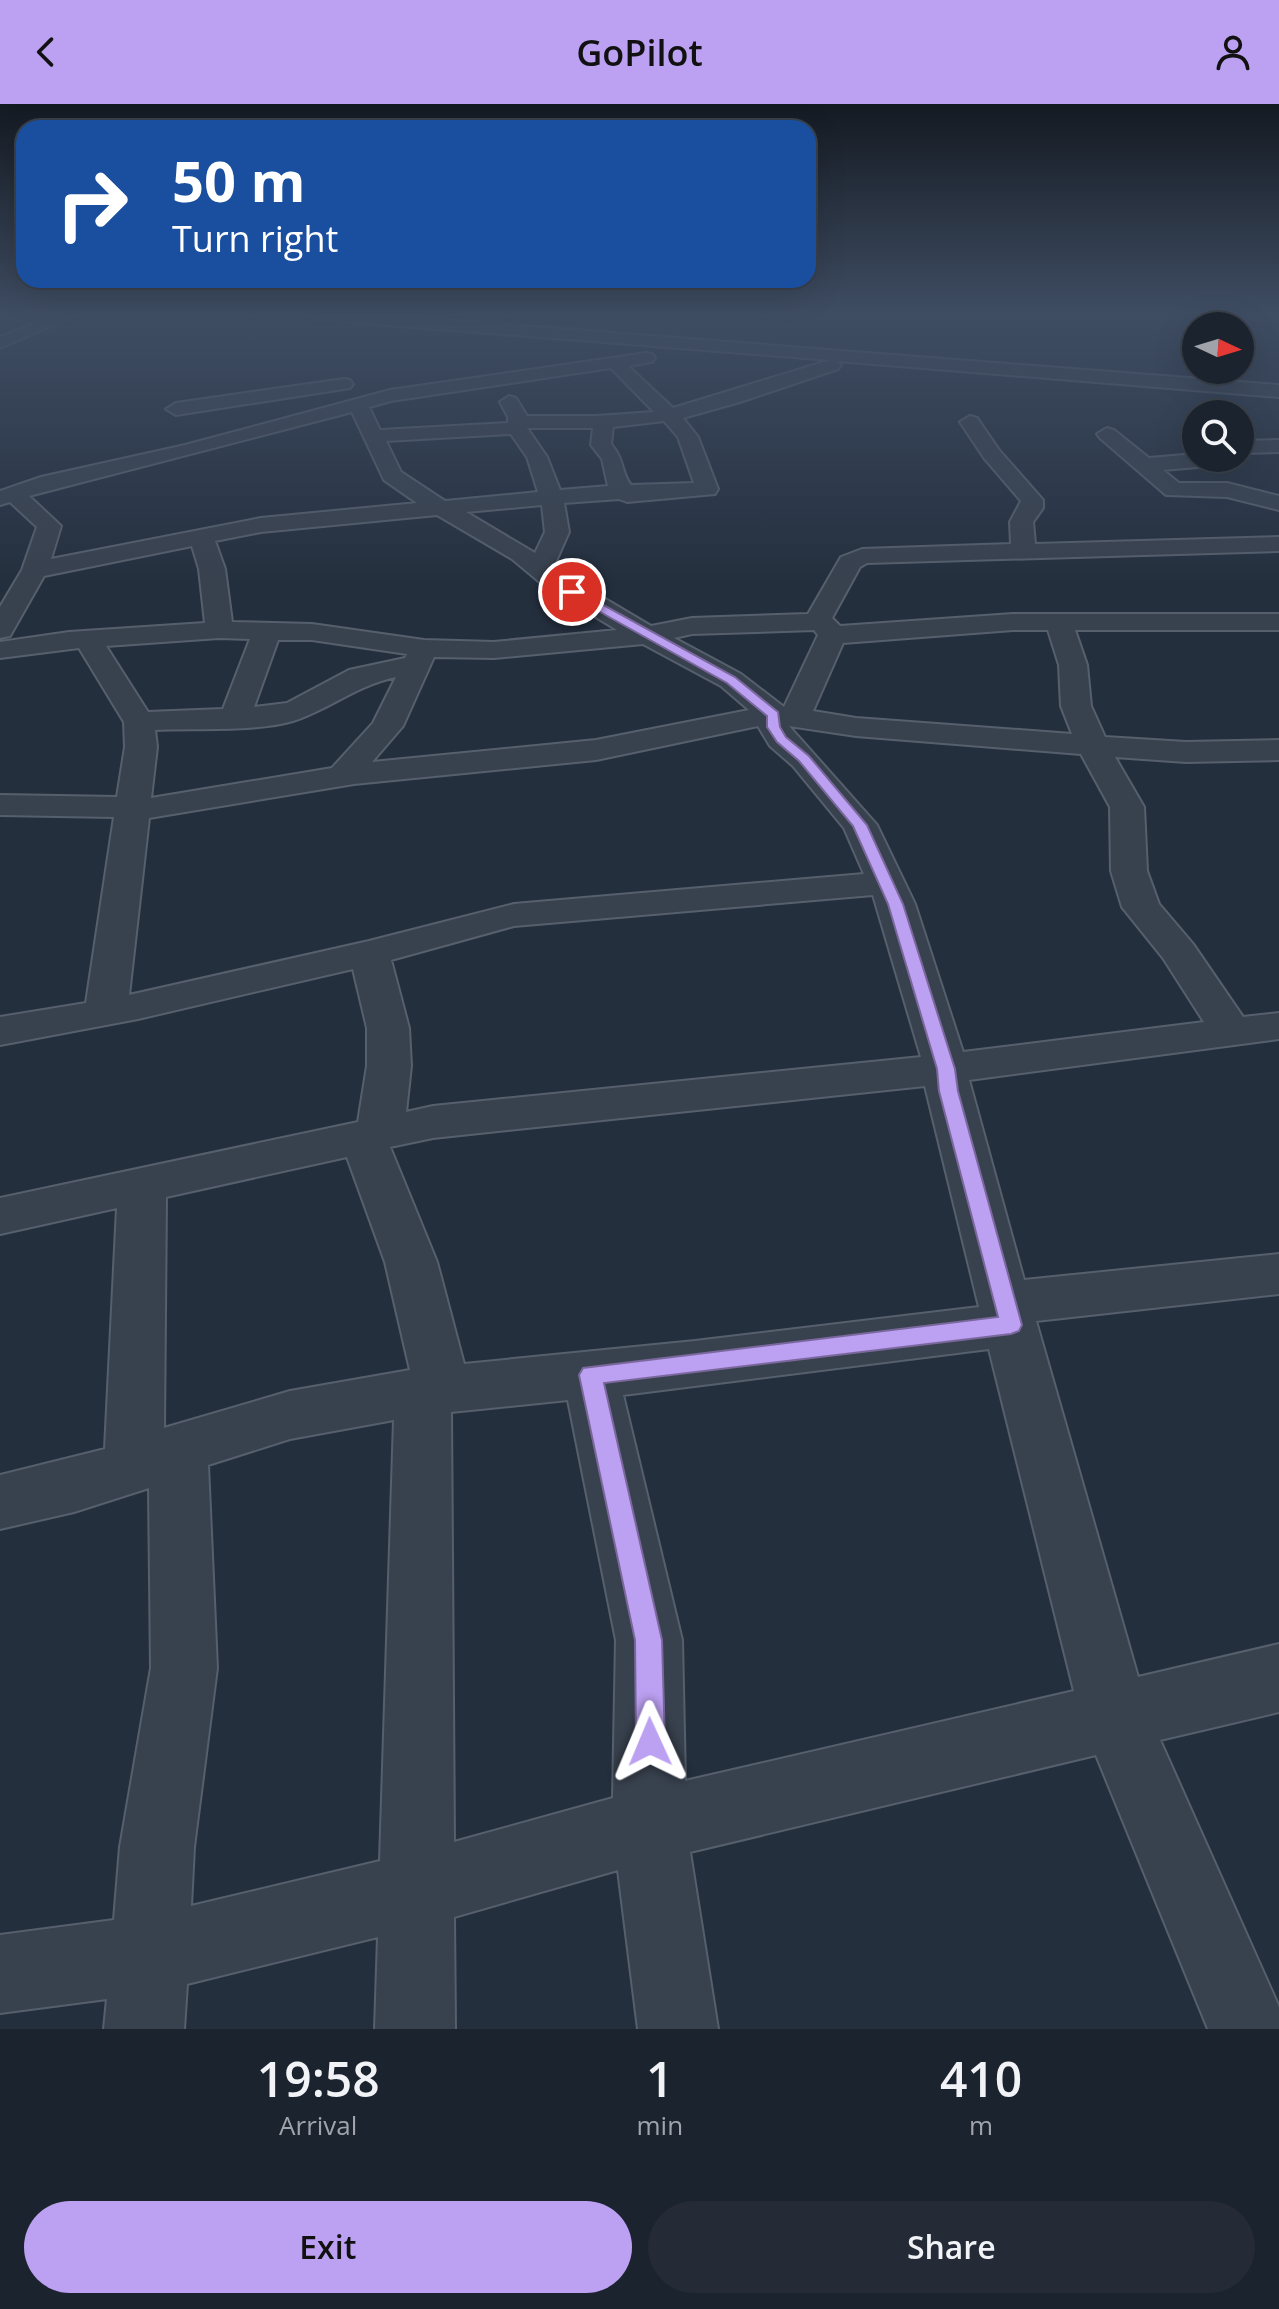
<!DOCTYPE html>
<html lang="en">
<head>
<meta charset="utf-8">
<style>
	:root { --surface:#1b232e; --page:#242b36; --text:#f1f3f6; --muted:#a0a4aa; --line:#39404a; --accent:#bca0f2 }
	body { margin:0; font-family:"Open Sans",sans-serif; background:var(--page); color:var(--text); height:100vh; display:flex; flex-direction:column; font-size:30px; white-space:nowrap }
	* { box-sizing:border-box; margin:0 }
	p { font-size:26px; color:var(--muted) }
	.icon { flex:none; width:44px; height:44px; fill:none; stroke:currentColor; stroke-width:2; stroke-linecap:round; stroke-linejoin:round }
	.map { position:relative; height:1925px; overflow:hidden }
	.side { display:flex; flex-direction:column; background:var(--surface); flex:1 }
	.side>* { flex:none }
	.guide { position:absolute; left:16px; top:16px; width:800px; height:168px; border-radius:24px; box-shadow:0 8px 32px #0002,0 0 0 2px var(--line); background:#1a4fa0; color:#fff; overflow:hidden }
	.needle { width:52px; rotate:94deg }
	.fabs { position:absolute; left:1182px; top:208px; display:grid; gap:16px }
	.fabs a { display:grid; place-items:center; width:72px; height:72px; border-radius:50%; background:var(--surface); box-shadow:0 8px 32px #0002,0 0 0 2px var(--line); font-size:40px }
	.pin { position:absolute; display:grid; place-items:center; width:68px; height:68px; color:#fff; margin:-34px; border:4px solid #fff; border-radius:50%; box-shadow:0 2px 8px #0007 }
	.me { position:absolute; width:88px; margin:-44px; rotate:359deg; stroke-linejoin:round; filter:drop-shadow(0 0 6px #0008) }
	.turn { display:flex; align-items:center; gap:28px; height:168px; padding:0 24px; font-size:36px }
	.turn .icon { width:104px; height:104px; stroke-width:2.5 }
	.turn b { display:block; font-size:56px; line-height:68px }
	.eta { display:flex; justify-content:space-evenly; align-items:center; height:136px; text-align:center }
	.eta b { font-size:48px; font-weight:600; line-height:56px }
	.button { display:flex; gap:16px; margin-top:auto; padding:16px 24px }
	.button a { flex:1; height:92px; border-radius:48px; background:var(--accent); color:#111; font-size:32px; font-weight:600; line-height:92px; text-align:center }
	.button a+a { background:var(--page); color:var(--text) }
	header { display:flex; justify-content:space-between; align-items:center; height:104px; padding:0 24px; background:var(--accent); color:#111; font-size:36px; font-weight:600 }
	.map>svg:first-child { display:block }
</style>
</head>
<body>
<header><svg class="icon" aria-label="back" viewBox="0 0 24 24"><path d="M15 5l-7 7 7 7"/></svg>GoPilot<svg class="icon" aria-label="person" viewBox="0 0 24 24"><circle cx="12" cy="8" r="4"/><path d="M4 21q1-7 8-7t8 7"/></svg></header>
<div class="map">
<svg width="1279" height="1925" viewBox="0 0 1279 1925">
	<rect width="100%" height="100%" fill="#242f3e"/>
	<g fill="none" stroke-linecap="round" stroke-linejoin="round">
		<defs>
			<path id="minor" d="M58,210H79L0,244V233Z
				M304,210H369L1279,281V293L837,257L841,261L838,265L740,298L683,314L698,333L718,385L715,390L627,398L619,395L564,399L569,428L553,464L651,522L692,514L808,510L841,453L862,445L1011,440L1010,418L1021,397L984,354L960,318L970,312L977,314L999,346L1043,396V404L1033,418L1035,440L1279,433V447L867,459L860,463L832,514L840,522L1013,510H1279V526H1075L1087,561L1091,602L1105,633L1186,638L1279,636V656L1186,658L1115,653L1144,703L1147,767L1159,800L1193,840L1243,913L1279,909V935L969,976L1024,1176L1279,1150V1190L1036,1217L1138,1573L1279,1540V1608L1160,1636L1279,1903V1925H1208L1096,1651L690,1748L718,1925H638L618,1766L454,1813L455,1925H375L378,1833L187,1880L184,1925H104L107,1895L0,1909V1831L114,1816L120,1743L151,1564L149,1384L74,1408L0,1425V1371L105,1345L117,1104L0,1130V1094L358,1018L367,962V924L353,865L138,915L0,941V913L86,899L114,713L0,711V691L117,693L125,643L124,618L79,544L0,554V538L69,528L205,519L199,465L192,442L44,472L10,532L0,534V503L22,466L37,423L10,398L0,401V387L41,373L185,341L390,286L646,249L652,250L655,254L652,258L628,262L673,304L830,256L312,215ZM611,264L654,308L596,312H527L516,294L509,292L500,298L508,313V319L380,326L369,303L391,297ZM352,308L384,376L417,399L261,414L51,455L61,422L29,392ZM664,317L678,333L694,379L631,381C621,369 625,356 611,340L613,323ZM527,324H593L591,341L602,355L608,382L560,386L547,353ZM511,330L527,353L538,388L445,397L401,368L386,337ZM542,401L545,428L535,449L466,408ZM437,411L512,455L542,480L617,526L494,538L424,536L312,520L232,518L225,465L215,437L261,428ZM814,526L818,531L784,603L741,570L674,534L692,530ZM1013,526H1048L1059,561L1061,602L1072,630L856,614L813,607L843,539ZM219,534L250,535L223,605L148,608L106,542ZM278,536H312L407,550L405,554L349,566L287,599L254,603ZM643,540L721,582L749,606L596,636L372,658L403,622L434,553L494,554ZM396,573L373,619L332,664L151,694L157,643L155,626C195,624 255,628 293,617C330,605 355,582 396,573ZM758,622L770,642L793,662L844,724L864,770L514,800L369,837L129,891L149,714L354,680L596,656ZM789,622L856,632L1081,650L1110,703L1111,767L1122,803L1163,854L1204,918L963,948L915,800L877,721ZM873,791L921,953L433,1002L406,1008L411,962L409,924L391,856L514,822ZM925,982L979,1203L695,1237L464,1260L437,1158L390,1043L433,1034ZM347,1053L385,1158L410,1266L290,1287L164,1324L166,1093ZM989,1245L1074,1587L685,1677L682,1536L623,1291ZM568,1296L616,1536L613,1694L454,1738L451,1308ZM394,1316L380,1757L191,1802L194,1743L217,1564L208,1361L290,1335Z
				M344,275L350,276L353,280L350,284L176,311L166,305L176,299Z
				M1107,324L1114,326L1149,354L1196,350V354H1240V350L1242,354L1239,358L1232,360L1163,366L1179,379H1227L1279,392V406L1227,393L1166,391L1100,334L1097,330Z
				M1279,336V348L1240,349V337Z"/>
		</defs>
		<use href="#minor" stroke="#565f6c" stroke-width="4"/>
		<use href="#minor" fill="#38414e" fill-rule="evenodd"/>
	</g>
	<linearGradient id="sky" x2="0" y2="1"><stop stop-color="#141a22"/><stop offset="0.44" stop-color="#3f4d63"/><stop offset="1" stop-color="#3f4d63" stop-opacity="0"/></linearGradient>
	<rect width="1279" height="479" fill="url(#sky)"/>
	<path fill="#bca0f2" stroke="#7a689d" stroke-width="2" d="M568,486H576L735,573L778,608L780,623L786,633L809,652L867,721L903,800L955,965L958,987L1022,1221L1019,1227L1011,1230L604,1279L662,1536L665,1638L661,1648L650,1653L640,1648L636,1638L635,1536L579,1271L583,1264L998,1213L939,987L937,965L888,800L853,722L799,657L777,638L767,623V612L727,579L568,490Z"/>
</svg>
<div class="fabs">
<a><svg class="needle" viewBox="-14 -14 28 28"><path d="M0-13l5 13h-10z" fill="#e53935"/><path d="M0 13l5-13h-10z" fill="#a0a4aa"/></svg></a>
<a><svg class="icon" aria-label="search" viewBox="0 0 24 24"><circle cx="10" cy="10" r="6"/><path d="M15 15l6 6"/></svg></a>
</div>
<div class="pin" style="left:572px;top:488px;background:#d93025"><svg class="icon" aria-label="arrive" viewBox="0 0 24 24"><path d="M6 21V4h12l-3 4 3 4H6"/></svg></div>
<svg class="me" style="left:650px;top:1638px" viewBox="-20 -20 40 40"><path d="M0-17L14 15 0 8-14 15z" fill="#bca0f2" stroke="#fff" stroke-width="4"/></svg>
<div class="guide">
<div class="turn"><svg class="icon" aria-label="right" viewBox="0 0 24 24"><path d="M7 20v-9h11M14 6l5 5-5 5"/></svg><div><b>50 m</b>Turn right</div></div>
</div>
</div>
<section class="side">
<div class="eta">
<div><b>19:58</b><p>Arrival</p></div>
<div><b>1</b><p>min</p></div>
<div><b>410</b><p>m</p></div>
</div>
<div class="button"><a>Exit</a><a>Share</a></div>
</section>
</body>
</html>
